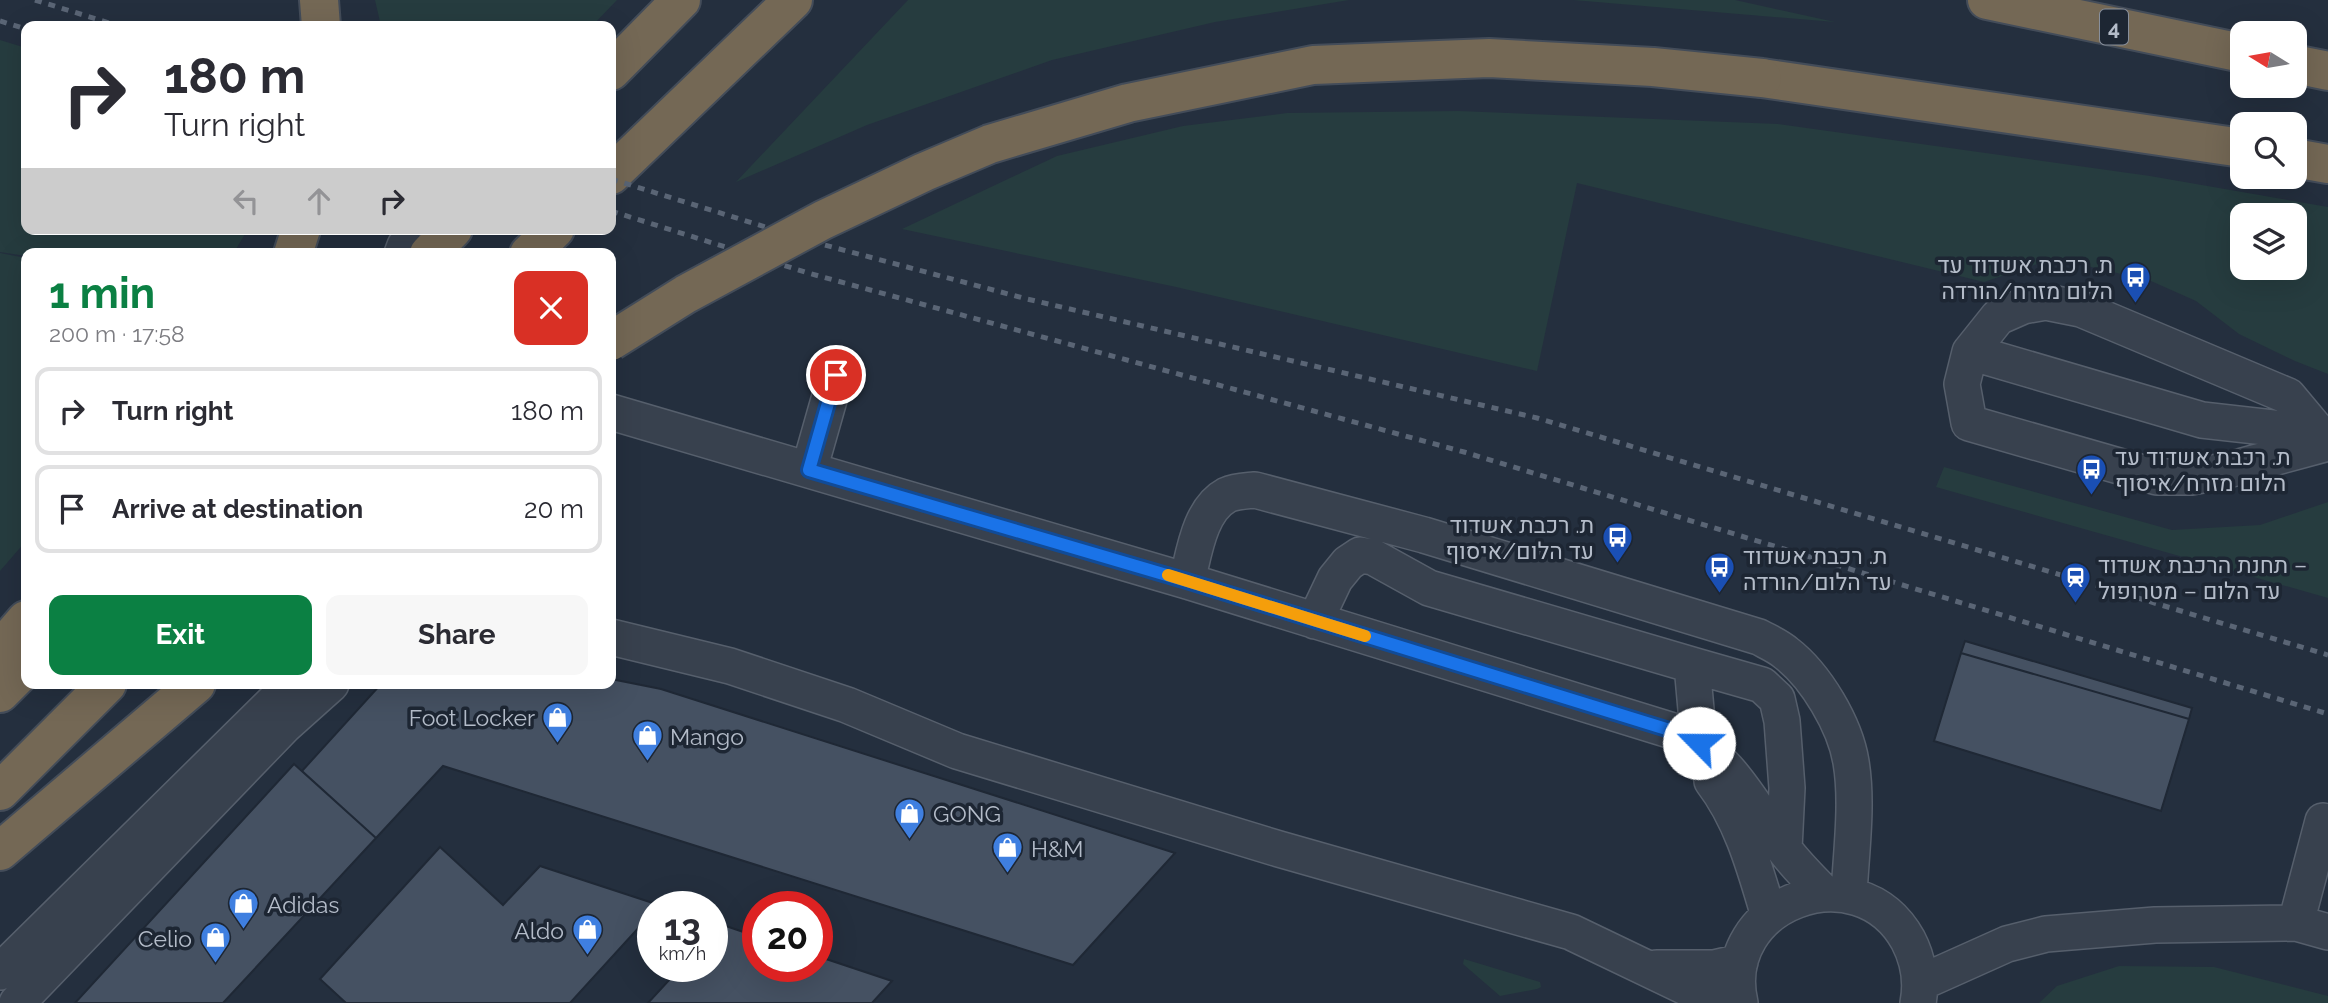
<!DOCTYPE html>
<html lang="en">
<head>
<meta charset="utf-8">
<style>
	:root { --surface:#fff; --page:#f7f7f7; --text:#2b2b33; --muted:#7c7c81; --line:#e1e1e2; --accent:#0b8043 }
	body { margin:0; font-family:Raleway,Heebo,sans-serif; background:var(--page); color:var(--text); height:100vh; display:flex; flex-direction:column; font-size:26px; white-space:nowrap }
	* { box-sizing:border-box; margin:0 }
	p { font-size:23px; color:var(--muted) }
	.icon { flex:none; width:38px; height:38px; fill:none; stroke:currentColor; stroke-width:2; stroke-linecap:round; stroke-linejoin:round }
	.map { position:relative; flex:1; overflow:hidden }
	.drawer { position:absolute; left:21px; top:248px; width:595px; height:441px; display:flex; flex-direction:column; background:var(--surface); border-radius:14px; box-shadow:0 7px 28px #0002 }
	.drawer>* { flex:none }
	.hud { position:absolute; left:21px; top:21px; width:595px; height:214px; border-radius:14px; box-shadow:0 7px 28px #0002; background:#fff; color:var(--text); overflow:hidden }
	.needle { width:46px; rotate:281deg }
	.tools { position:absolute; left:2230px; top:21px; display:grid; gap:14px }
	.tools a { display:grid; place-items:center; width:77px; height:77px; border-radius:14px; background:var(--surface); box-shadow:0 7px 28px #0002; font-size:35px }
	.speed { position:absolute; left:637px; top:891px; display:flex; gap:14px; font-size:35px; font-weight:700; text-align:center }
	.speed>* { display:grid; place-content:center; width:91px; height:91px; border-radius:50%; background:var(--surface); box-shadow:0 7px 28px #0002; line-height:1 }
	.speed small { font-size:18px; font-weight:400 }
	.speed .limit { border:10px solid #d22; background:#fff; color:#111 }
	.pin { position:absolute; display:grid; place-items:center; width:60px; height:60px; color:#fff; margin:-30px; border:4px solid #fff; border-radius:50%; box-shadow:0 2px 7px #0007 }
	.me { position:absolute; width:77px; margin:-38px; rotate:293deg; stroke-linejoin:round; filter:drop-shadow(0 0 5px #0008) }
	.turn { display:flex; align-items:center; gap:24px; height:147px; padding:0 28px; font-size:32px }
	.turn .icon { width:91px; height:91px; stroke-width:2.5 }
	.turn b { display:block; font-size:49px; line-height:60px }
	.lanes { display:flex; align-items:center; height:66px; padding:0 28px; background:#0003; justify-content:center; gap:35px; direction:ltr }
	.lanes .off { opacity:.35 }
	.round { display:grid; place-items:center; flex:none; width:74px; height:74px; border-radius:14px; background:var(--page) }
	.overview { display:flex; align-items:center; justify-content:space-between; height:119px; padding:0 28px }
	h1 { font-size:42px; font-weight:700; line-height:52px; color:var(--accent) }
	.primary-button { display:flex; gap:14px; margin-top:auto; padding:14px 28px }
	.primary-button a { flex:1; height:80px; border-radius:14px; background:var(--accent); color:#fff; font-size:28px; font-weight:700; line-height:80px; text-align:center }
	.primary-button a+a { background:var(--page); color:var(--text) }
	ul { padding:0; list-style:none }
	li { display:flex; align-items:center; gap:21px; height:88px; margin:0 14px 10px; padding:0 14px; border:4px solid var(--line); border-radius:14px }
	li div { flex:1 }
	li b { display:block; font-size:26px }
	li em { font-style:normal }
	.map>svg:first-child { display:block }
</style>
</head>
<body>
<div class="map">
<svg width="2328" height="1003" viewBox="0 0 2328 1003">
	<rect width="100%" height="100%" fill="#242f3e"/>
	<path fill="#263c3f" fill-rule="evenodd" d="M375,0H617L592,26H381Z
		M908,0H1349L1215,22L1052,60L867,125L736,182Z
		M1573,0H1735L1835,22Z
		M0,40L26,48V229H248L233,254H26V256L0,252Z
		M1459,111L1778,124L2150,176L2328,207V374L2295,361L2239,334L2196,301L2151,281L2083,265L2043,262L1984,282L1577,183L1537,371L1176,287L902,229L1057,156L1183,126L1287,113ZM2294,215V268H2242V215Z
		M0,253L26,258V541L0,571Z
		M1944,467L2172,530L2260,525L2328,502V598L1936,487Z
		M1464,959L1540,982L1541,987L1537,989L1500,996L1463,964Z
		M2119,966L2214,967L2328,996V1003H2039L2057,986Z"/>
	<path fill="#455162" stroke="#1f2835" stroke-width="2" d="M1965,641L2192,708L2189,719L1961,653Z
		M1961,653L2189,719L2161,811L1934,741Z
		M611,679L661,689L1175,853L1073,965L443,766L376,838L302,771L381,684H611Z
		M294,764L376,838L223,1003H75Z
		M440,847L503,905L540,866L659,905L653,906V912L570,1003H346L320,979Z
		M720,924L758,937V966H817V956L892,981L872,1003H648L682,966H712V933Z"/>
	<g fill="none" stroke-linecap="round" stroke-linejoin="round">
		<defs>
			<path id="minor" d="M402,254L405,246
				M1970,352L2202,420L2328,434
				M611,412L1187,581L1676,732C1728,753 1753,806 1784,849C1796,865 1810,879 1824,893
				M2319,433L2288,396L2081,309L2046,302L2023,306L1998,317L1970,352L1962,384L1969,423L2157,477H2191L2224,471L2328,443
				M809,470L836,375
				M1187,581C1194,554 1199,510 1227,495C1236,491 1246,491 1255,490L1424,535L1759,637C1768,642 1778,646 1786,653C1816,676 1845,725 1851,762C1858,803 1851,853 1849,895
				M1315,621L1335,579L1348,563L1360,555L1373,557L1429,588L1692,665L1699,743
				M611,637L730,666L847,705L957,751L1279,849L1571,932L1719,1003
				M1692,665L1762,685L1777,699L1782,721L1787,788L1784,849
				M1712,781C1742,820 1755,869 1769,916
				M2296,923L2323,821
				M1657,968H1714L1740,962
				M0,972L292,684
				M1920,983L2007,944L2046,934L2155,925L2296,923L2328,932
				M17,1003L284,726L331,684
				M1740,1003C1717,903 1858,850 1908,940C1918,959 1922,982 1918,1003"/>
			<path id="highway" d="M319,0L321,26
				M1987,0L2242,53
				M2294,64L2328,71
				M611,71L681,0
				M1762,78L2242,148
				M2294,158L2328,164
				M611,175L793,0
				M293,254L301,229
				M429,254L453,229
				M529,254L555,229
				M0,650L26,620
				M0,693L26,667
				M0,791L107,684
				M0,851L196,684"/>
		</defs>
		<use href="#minor" stroke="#565f6c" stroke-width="38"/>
		<use href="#highway" stroke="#434c59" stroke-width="42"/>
		<use href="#minor" stroke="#38414e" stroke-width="35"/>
		<use href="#highway" stroke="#746855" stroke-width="38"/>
		<path stroke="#5a6575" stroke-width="5" stroke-dasharray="7 7" stroke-linecap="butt" d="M35,0L119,26
			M0,21L26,29
			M611,179L817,243L1027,299L1537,418L2328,655
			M611,211L808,273L1464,452L2328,714"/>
		<defs>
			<path id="highway-bridge" d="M611,341L686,294L823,220L924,172L990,144L1128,103L1313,65L1489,58L1653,67L1762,78"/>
		</defs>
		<use href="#highway-bridge" stroke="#434c59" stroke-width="42" stroke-linecap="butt"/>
		<use href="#highway-bridge" stroke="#746855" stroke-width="38"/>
	</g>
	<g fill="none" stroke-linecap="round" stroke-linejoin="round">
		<defs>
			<path id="route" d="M836,375L809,470L1187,581L1676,732L1699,743"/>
		</defs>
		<use href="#route" stroke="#114b97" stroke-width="18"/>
		<use href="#route" stroke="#1a73e8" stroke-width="12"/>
		<path stroke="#f59e0b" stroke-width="12" d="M1168,575L1365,636"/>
	</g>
	<defs>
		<symbol id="bus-pin" viewBox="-11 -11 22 30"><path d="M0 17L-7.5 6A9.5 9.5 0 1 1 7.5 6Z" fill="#1a4fb4" stroke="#1d2633"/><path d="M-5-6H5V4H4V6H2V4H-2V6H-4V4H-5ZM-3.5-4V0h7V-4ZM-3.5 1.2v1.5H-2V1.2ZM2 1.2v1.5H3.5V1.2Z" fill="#fff"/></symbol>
		<symbol id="station-pin" viewBox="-11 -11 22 30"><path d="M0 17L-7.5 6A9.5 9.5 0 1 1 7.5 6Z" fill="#1a4fb4" stroke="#1d2633"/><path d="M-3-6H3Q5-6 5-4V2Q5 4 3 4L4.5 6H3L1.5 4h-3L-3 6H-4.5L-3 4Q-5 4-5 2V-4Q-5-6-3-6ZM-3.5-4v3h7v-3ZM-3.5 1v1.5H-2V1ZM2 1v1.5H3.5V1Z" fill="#fff"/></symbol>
		<symbol id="shop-pin" viewBox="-11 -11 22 30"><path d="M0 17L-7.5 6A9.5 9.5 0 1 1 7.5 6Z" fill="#3f7fe0" stroke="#1d2633"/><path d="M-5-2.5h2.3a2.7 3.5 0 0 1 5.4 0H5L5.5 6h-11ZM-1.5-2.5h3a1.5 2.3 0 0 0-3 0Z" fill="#fff"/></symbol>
	</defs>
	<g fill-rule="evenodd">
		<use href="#bus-pin" x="2118" y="260" width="35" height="47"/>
		<use href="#bus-pin" x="2074" y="452" width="35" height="47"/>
		<use href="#bus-pin" x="1600" y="520" width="35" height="47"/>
		<use href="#bus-pin" x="1702" y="550" width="35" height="47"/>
		<use href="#station-pin" x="2058" y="560" width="35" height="47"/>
		<use href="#shop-pin" x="540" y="700" width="35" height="47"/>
		<use href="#shop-pin" x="630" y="718" width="35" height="47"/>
		<use href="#shop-pin" x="892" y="796" width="35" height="47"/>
		<use href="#shop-pin" x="990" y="830" width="35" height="47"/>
		<use href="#shop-pin" x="226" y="886" width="35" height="47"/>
		<use href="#shop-pin" x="570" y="912" width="35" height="47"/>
		<use href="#shop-pin" x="198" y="920" width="35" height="47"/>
	</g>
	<g text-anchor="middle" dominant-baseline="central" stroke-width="7" stroke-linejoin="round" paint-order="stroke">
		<rect fill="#1d2633" stroke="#878f9c" stroke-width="2" x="2100" y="9.5" width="28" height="35" rx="5"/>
		<g font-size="21" font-weight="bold" fill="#b4bcc9">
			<text x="2114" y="27">4</text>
		</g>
		<g font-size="23" fill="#b4bcc9" stroke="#1d2633" text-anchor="start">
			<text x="2113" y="264" text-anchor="end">ת. רכבת אשדוד עד<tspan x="2113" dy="26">הלום מזרח/הורדה</tspan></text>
			<text x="2115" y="456">ת. רכבת אשדוד עד<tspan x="2115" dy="26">הלום מזרח/איסוף</tspan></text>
			<text x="1594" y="524" text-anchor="end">ת. רכבת אשדוד<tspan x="1594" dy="26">עד הלום/איסוף</tspan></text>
			<text x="1743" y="555">ת. רכבת אשדוד<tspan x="1743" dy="26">עד הלום/הורדה</tspan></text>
			<text x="2098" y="564">תחנת הרכבת אשדוד –<tspan x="2098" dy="26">עד הלום – מטרופול</tspan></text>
			<text x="535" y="717" text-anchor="end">Foot Locker</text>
			<text x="670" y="736">Mango</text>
			<text x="933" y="813">GONG</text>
			<text x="1031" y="848">H&amp;M</text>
			<text x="267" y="904">Adidas</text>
			<text x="564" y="930" text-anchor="end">Aldo</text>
			<text x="192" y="938" text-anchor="end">Celio</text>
		</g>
	</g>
</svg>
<div class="tools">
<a><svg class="needle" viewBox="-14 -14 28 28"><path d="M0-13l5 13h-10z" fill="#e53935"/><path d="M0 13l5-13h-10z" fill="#7c7c81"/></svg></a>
<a><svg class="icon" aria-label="search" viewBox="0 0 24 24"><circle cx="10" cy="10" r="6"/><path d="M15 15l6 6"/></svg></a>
<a><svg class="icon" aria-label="layers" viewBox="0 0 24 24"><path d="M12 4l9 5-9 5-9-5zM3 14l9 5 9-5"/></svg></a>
</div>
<div class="speed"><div>13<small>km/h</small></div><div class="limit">20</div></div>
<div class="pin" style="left:836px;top:375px;background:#d93025"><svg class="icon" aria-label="arrive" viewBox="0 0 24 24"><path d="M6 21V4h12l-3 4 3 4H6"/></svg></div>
<svg class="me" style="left:1699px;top:743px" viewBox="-20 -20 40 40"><circle r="19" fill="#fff"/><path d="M0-13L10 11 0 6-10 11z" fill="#1a73e8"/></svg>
<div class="hud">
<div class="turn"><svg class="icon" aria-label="right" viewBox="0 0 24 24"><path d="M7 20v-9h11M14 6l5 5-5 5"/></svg><div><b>180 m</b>Turn right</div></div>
<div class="lanes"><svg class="icon off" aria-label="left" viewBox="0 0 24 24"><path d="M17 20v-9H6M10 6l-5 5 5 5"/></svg><svg class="icon off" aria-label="ahead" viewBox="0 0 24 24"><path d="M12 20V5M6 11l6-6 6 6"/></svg><svg class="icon" aria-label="right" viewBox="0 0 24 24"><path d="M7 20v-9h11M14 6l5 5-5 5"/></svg></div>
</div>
<section class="drawer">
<div class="overview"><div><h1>1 min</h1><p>200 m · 17:58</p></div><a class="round" style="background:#d93025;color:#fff"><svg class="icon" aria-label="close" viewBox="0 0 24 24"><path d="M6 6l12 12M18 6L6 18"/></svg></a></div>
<ul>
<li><svg class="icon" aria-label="right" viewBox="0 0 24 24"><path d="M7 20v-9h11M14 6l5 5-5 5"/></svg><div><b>Turn right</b></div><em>180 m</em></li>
<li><svg class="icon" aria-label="arrive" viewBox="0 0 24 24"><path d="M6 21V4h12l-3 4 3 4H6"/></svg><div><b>Arrive at destination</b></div><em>20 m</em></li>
</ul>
<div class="primary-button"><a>Exit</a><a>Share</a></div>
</section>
</div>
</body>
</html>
